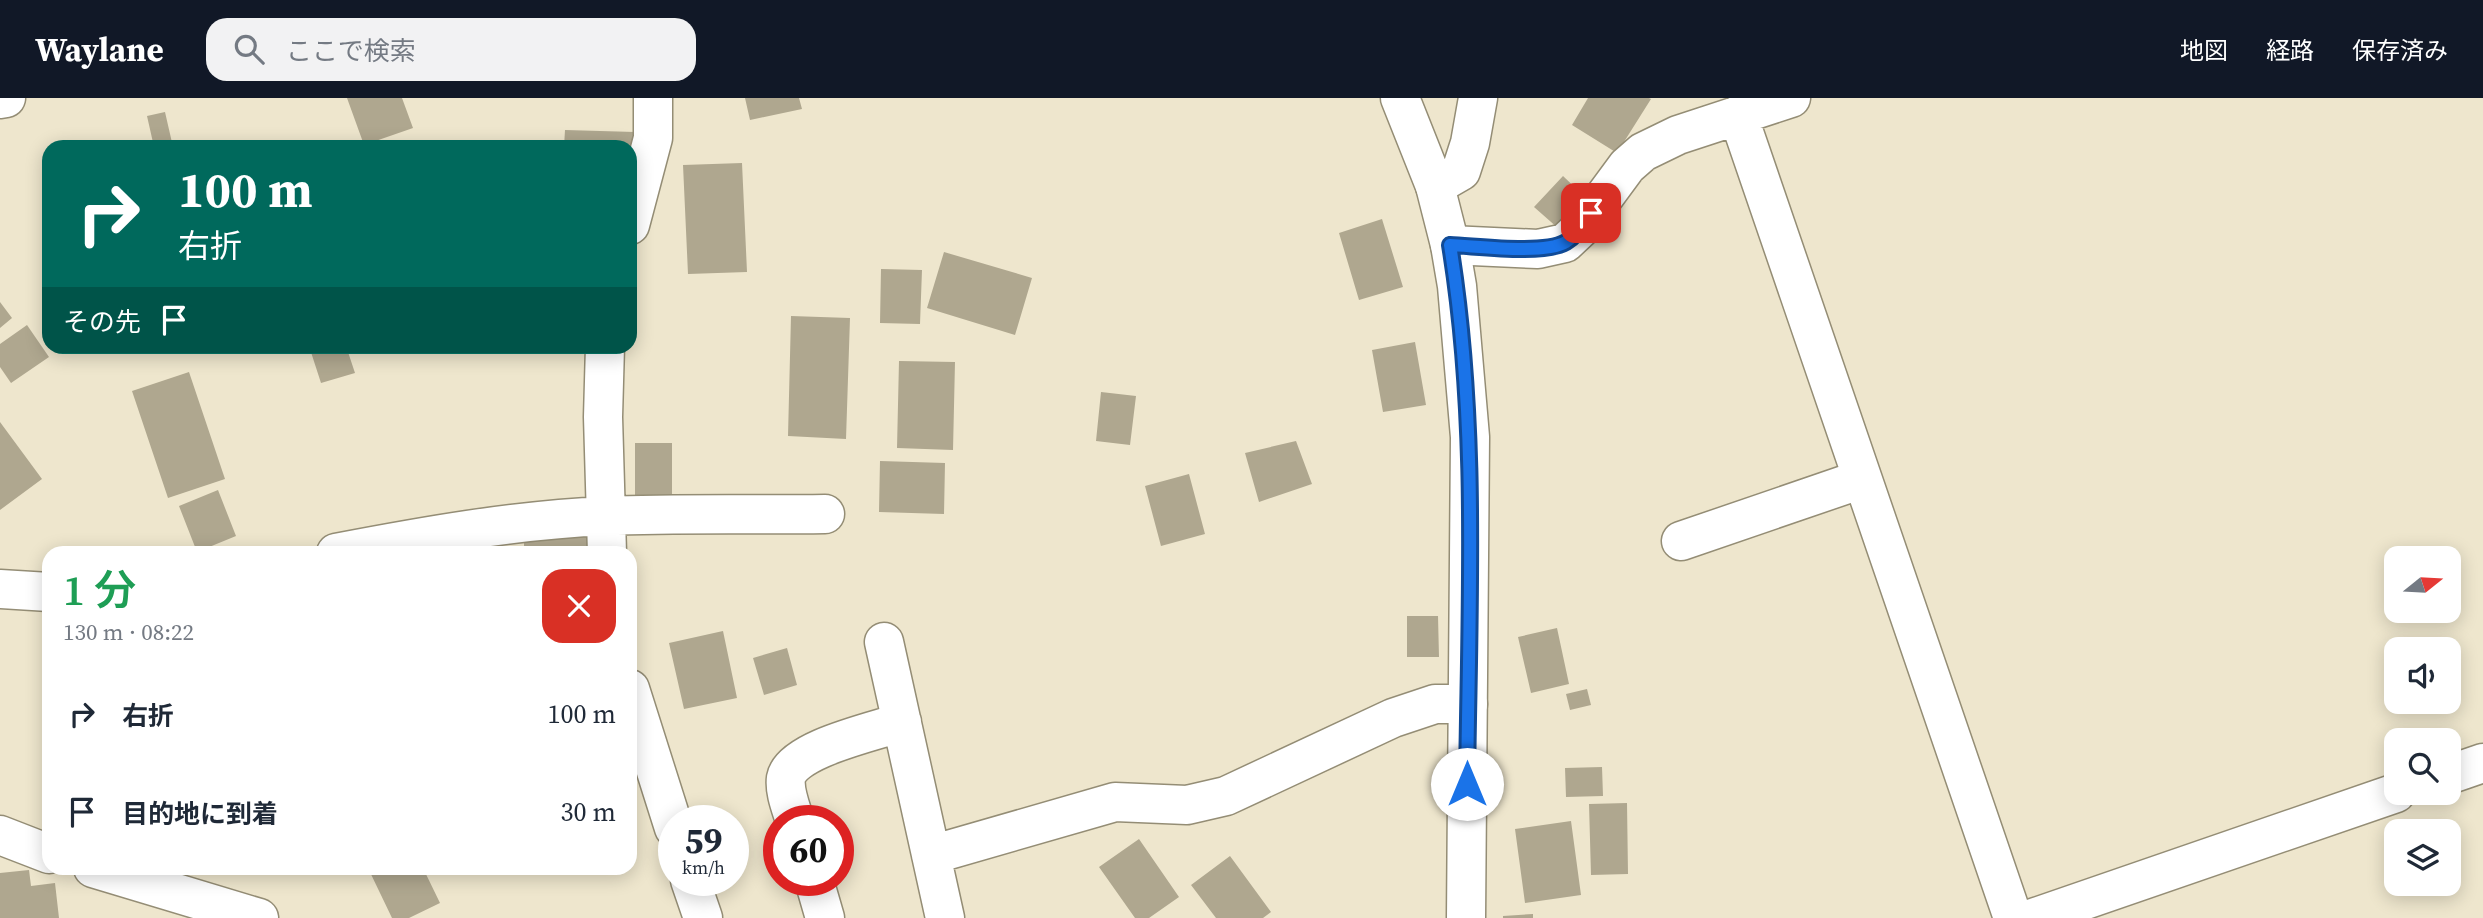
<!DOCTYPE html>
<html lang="ja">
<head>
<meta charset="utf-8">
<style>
	:root { --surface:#fff; --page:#f2f2f3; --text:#1f2937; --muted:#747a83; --accent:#111827 }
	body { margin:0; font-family:"Source Serif 4","Noto Sans JP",serif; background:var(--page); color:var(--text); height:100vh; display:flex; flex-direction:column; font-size:26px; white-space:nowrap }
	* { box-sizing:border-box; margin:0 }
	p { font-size:23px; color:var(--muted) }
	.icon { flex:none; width:38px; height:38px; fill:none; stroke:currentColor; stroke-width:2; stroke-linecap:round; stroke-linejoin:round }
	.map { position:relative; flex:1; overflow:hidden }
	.details { position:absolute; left:42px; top:448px; width:595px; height:329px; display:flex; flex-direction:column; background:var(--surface); border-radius:21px; box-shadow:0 4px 18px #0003 }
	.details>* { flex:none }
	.guide { position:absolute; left:42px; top:42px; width:595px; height:214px; border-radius:21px; box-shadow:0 4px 18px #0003; background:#00695c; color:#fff; overflow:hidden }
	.needle { width:46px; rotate:72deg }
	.buttons { position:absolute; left:2384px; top:448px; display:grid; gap:14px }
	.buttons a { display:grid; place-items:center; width:77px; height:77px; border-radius:14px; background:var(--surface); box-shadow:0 4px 18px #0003; font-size:35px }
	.speed { position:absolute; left:658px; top:707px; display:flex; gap:14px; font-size:35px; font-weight:700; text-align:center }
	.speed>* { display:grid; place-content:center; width:91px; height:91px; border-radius:50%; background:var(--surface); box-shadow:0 4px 18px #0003; line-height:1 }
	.speed small { font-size:18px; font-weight:400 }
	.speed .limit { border:10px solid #d22; background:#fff; color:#111 }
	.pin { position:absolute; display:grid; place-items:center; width:60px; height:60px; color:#fff; margin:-30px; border-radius:14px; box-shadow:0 4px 10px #0006 }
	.me { position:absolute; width:77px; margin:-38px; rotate:0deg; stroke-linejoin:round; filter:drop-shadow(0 0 5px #0008) }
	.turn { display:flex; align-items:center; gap:24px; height:147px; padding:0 21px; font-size:32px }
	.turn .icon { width:91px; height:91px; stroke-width:2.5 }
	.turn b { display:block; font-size:49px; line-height:60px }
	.then { display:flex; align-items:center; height:66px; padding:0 21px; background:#0003; gap:14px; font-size:26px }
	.round { display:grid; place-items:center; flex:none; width:74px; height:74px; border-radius:21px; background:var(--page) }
	.summary { display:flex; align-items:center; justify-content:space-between; height:119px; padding:0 21px }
	h1 { font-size:42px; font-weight:600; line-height:52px; color:#1e9e55 }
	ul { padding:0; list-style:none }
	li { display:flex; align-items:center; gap:21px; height:98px; padding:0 21px }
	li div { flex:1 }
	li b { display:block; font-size:26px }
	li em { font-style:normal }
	header { display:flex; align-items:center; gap:42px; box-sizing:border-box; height:98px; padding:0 35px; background:var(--accent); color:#fff }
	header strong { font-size:33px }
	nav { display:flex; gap:38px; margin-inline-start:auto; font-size:24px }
	.search { width:490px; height:63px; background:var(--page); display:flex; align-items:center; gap:18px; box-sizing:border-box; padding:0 24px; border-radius:21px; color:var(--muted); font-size:26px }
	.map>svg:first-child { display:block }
</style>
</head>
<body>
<header>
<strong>Waylane</strong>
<div class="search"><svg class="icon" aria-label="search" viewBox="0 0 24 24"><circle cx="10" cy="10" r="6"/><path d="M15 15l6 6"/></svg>ここで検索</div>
<nav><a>地図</a><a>経路</a><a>保存済み</a></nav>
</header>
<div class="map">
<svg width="2483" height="820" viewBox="0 0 2483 820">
	<rect width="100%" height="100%" fill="#eee6cd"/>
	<path fill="#afa78f" d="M347,0H402L413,30L364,47Z
		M745,0H799L802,11L750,22Z
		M1588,0H1649L1651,1L1617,55L1572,27Z
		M165,14L173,49H154L147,18Z
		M565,32L635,34L630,77V49H564Z
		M742,65L747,174L688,176L683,67Z
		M1563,78L1587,101L1559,131L1534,109Z
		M1382,121L1403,189L1359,202L1339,135Z
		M944,154L1032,180L1015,237L927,210Z
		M881,171L922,172L920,226L880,225Z
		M0,204L12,220L0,230Z
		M791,218L850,220L846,341L788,338Z
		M27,227L49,259L11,285L0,269V246Z
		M1415,244L1426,307L1383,314L1372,252Z
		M309,248H346L355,275L321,285Z
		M899,263L955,264L953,352L897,350Z
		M189,274L225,381L168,400L132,293Z
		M1101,294L1136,298L1130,347L1096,343Z
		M0,324L42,381L0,412Z
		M1296,343L1312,386L1259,404L1245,355Z
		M635,345H672V404L635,403Z
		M880,363L945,365L944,416L879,414Z
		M1189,376L1205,436L1161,448L1145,388Z
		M218,392L236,438L197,454L179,408Z
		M524,433H589L588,455H524Z
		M1407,518H1438L1439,559H1407Z
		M1557,530L1569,586L1531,595L1518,539Z
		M723,533L737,600L684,611L669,545Z
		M787,550L797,587L764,597L753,560Z
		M1587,591L1591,607L1570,612L1566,596Z
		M1602,669L1603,698L1566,699L1565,670Z
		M1627,705L1628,776L1591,777L1589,706Z
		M1571,723L1581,797L1525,805L1515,731Z
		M1139,741L1179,799L1149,820H1135L1099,769Z
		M1230,758L1271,814L1263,820H1216L1191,787Z
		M368,770H423L440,805L409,820H392Z
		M29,772L31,788L55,785L59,820H0V775Z
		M1533,816V820H1503V818Z"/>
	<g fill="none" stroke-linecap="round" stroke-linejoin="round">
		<defs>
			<path id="minor" d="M0,1L6,0
				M1738,17L2013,820
				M1435,88L1461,73L1470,45L1478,0
				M630,127L653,40V0
				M1450,147L1538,151L1565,145L1582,129L1627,68L1643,54L1678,37L1791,0
				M605,248L603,319L607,455
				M1681,443L1862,381
				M336,455C425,438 515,422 606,418C678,415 752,417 825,416
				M0,491L49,494
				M884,544L945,820
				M630,591L674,730
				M2448,677L2483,665
				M795,723C791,710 784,693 786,680C791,651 877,633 902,624
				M0,737L49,756
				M931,757L1115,704L1187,707L1226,698L1393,620L1435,606H1468
				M93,770L259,820
				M690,782L703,820
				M814,782L825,820
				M2033,820L2396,695"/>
			<path id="major" d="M1400,0L1435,88L1450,147L1457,188L1470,339L1466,820"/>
		</defs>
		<use href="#minor" stroke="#948d75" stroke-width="41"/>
		<use href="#major" stroke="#948d75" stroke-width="41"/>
		<use href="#minor" stroke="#fff" stroke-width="38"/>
		<use href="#major" stroke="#fff" stroke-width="38"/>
	</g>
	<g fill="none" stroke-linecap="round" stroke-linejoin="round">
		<defs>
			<path id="route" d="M1467,686C1469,507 1479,325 1450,147C1477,148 1544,157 1566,144C1576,138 1585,125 1591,115"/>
		</defs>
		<use href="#route" stroke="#114b97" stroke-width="18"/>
		<use href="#route" stroke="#1a73e8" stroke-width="12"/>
	</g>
</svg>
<div class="buttons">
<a><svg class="needle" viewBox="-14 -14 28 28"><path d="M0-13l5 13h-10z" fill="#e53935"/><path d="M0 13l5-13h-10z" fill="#747a83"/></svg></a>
<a><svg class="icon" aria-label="sound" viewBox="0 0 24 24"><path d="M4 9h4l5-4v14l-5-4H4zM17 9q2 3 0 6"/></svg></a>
<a><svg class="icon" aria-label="search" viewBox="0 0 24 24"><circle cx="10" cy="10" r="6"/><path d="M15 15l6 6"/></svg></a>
<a><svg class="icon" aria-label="layers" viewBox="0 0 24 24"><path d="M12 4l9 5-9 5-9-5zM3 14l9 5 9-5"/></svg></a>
</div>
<div class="speed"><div>59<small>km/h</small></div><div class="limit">60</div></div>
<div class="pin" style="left:1591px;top:115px;background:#d93025"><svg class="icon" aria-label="arrive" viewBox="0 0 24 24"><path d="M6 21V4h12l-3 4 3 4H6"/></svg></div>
<svg class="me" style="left:1467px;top:686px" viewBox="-20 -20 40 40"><circle r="19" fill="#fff"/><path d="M0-13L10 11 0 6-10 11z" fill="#1a73e8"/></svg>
<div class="guide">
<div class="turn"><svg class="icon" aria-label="right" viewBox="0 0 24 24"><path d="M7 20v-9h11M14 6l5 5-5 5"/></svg><div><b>100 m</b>右折</div></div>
<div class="then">その先<svg class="icon" aria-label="arrive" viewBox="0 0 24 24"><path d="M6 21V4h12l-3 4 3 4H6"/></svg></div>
</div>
<section class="details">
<div class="summary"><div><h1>1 分</h1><p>130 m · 08:22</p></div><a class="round" style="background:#d93025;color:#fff"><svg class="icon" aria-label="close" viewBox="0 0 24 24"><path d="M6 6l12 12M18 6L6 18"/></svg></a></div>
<ul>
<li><svg class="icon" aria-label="right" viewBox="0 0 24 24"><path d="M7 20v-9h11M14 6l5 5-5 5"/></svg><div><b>右折</b></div><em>100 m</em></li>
<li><svg class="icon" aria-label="arrive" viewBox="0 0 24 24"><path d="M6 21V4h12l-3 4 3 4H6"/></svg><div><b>目的地に到着</b></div><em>30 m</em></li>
</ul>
</section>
</div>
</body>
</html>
